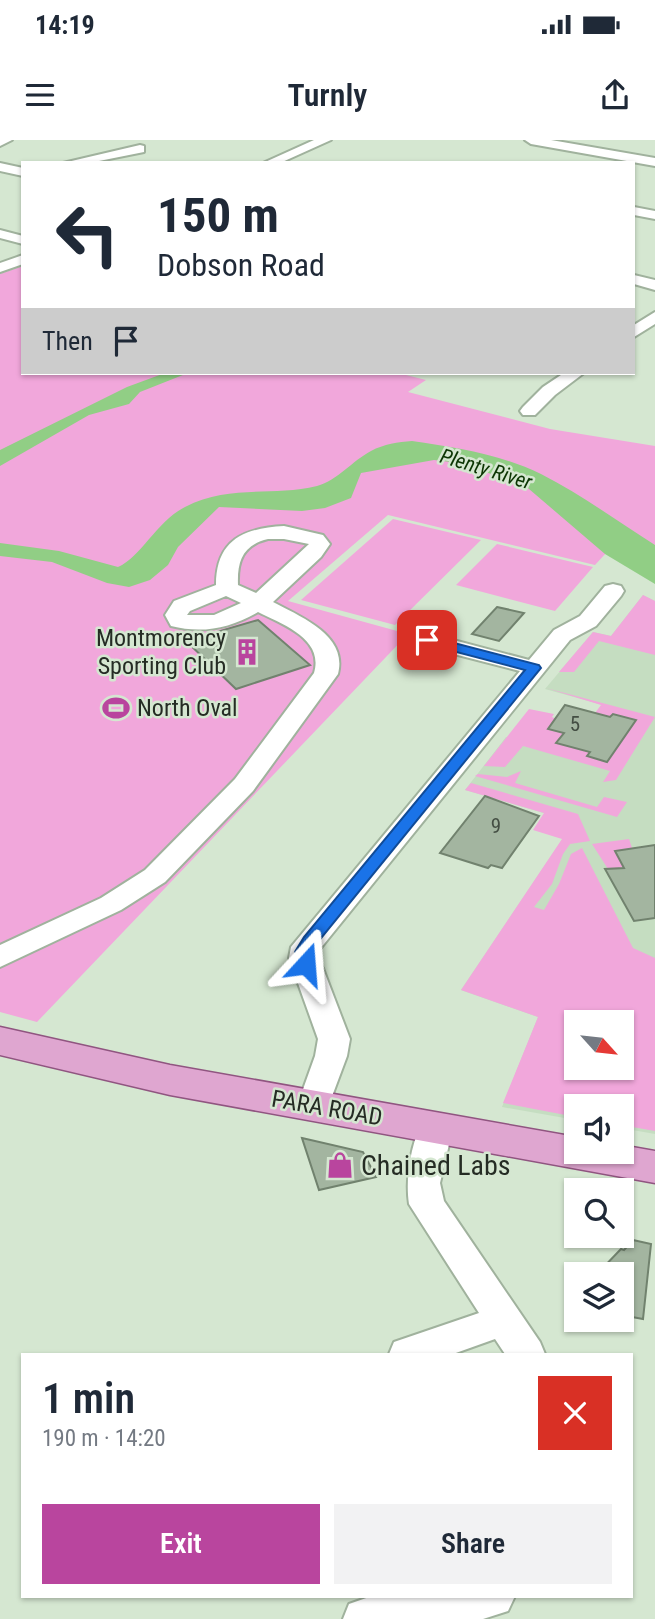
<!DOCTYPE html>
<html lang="en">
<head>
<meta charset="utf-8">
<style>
	:root { --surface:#fff; --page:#f2f2f3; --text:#1f2937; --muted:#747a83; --accent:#b9459e }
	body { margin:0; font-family:"Roboto Condensed",sans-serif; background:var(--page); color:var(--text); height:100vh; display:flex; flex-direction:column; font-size:26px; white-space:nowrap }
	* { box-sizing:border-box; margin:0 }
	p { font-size:23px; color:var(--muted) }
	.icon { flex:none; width:38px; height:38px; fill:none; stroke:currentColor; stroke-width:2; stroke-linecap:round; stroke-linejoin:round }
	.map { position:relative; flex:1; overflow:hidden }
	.panel { position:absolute; left:21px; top:1213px; width:612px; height:245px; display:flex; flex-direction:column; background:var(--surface); border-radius:0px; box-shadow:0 2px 5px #0004 }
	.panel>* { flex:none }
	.top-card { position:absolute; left:21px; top:21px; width:614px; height:214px; border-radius:0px; box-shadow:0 2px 5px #0004; background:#fff; color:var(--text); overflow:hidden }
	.needle { width:46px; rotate:117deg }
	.controls { position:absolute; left:564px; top:870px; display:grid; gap:14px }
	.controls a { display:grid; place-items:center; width:70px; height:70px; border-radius:0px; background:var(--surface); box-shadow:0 2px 5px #0004; font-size:35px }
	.pin { position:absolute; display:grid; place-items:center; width:60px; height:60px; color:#fff; margin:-30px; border-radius:14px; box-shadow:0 4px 10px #0006 }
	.me { position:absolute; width:77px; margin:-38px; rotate:19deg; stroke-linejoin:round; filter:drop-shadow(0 0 5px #0008) }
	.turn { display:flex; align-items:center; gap:24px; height:147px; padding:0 21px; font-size:32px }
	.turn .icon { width:91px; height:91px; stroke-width:2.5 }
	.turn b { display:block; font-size:49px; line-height:60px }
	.then { display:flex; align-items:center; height:66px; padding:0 21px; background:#0003; gap:14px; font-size:26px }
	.round { display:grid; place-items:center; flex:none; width:74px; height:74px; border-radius:0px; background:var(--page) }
	.summary { display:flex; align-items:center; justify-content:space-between; height:119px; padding:0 21px }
	h1 { font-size:42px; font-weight:600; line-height:52px }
	.cta { display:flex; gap:14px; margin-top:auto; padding:14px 21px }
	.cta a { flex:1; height:80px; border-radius:0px; background:var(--accent); color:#fff; font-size:28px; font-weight:600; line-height:80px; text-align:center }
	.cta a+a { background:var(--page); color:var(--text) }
	.status { display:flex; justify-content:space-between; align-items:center; height:49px; padding:0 35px; background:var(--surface); direction:ltr }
	.status svg { height:19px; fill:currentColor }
	header { display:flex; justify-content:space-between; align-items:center; height:91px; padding:0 21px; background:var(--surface); font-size:32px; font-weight:600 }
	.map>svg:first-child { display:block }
</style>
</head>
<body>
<div class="status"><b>14:19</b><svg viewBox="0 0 49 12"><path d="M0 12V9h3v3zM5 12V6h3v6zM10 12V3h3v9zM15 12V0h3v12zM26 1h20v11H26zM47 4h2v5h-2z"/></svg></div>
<header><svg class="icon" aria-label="menu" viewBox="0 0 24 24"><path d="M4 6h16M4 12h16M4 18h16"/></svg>Turnly<svg class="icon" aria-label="share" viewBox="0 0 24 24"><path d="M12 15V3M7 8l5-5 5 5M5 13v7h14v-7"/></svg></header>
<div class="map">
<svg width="655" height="1479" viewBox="0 0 655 1479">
	<rect width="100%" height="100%" fill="#d5e7d1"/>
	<path fill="#c5ddc1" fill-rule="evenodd" d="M643,455L655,461V994L621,988V966H576V980L502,967L538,877L461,850L574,682L465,650L506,597L612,628L646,577L545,549L593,492L611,496ZM576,882H621V928H576Z"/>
	<path fill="#f1a7db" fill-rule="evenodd" d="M23,126V233H398L426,240L408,252L550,289L655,306V425L618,400L595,425L388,375L288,461L408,494L37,882L0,872V134Z
		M393,379L481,400L395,485L301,460Z
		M497,404L593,427L555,471L456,445Z
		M643,455L655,461V515L599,501L574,532H559L593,492L611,496Z
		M546,548L655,577L616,640L603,642L610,631L523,606L505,627L484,626L529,569L554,574L552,577L556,579L549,589L564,593L557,603L595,573L601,565Z
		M521,631L515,643L597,667L604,657L627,662L617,677L475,636L478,634L507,637Z
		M471,643L578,674L590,701L570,704L563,714L552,744L534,767L544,770L559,744L571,714L582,708L633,808L655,818V991L621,985V966H576V977L503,963L538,877L461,850L562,699L533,690L544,673L465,650ZM576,882H621V928H576Z
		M629,699L632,708L615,711L624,727L608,729L592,704Z"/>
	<path fill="#91ce85" d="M165,233H188L140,252L129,264L89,275L0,326V310L127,247Z
		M412,301C455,307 502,315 541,334C582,355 617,381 655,405V444L605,414L522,343L451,322L434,320L361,333L351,358L325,368L302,371L219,367L178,407L168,425L150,440L129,447L107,443L52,422L0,416V403L59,411L118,427C141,417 157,381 185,367C229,344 272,357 317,346C338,340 352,321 371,311C384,304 398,302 412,301Z"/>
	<path fill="#a3b5a0" stroke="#71826e" stroke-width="2" d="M497,467L524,473L499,501L472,494Z
		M258,480L310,525L236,549L186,501Z
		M565,565L610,577L613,574L636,580L607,622L587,616L590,612L556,603L564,593L548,589Z
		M485,656L539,676L502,728L491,725L488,728L440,713Z
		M655,705V778L634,781L605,729L624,728L615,711Z
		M302,998L363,1012L376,1037L319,1050Z
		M633,1100L651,1104L643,1179L621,1175V1134H597L621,1109L624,1110Z"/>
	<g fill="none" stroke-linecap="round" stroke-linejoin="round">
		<defs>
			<path id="minor" d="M0,0H12L0,6Z
				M314,0H331L280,23H263Z
				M525,0H551L655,18V26L531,4Z
				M140,5L144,6V12L89,23H63Z
				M0,23L23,28V36L0,31Z
				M634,67L655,71V79L634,75Z
				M0,90L23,96V104L0,98Z
				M23,115V124L0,132V123Z
				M634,135L655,140V150L634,144Z
				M655,172V184L634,197V185Z
				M564,233H584L555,255L535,275H523L520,271L523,267L543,247Z
				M284,386L323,395L330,404L321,417L273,462C301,477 348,495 338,534L253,651L165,742L121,770L0,827V805L101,758L145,730L235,639L314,533C324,499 284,485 258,472C230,488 203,494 171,486L165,475L174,461L216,445C216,400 244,388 284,386ZM268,399H284L309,404L256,453L238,445C237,421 243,405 268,399ZM226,456L241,463L214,475H187L190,471Z
				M613,444L621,446L624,451L621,456L596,486L570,500L320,809L319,818L350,899L347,916L325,975L313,978L301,975L297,966L315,916L318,899L289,818L291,807L520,531L419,505L416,500L419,495L427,493L529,520L554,490L580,476L605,446Z
				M436,975L448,978L453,987L440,1043L444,1061L540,1202L545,1214H505L495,1199L453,1214H389L394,1202L479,1173L409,1064C405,1037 411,1003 424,978Z
				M372,1456H515L508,1471L483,1479H343L349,1464Z"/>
			<path id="major" d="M0,887L170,925L576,997V1012H621V1005L655,1011V1043L170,955L0,915Z"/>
		</defs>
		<use href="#minor" stroke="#a0b29d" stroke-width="4"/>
		<use href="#major" stroke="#905580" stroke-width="3"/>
		<use href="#minor" fill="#fff" fill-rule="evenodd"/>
		<use href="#major" fill="#dfa6d0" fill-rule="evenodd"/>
	</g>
	<path fill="#1a73e8" stroke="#114b97" stroke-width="2" d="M427,496L539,525L541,528L317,803L312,812L314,824L312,828H300L295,812L304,797L525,530L422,503V497Z"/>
	<defs>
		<symbol id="building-bare" viewBox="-9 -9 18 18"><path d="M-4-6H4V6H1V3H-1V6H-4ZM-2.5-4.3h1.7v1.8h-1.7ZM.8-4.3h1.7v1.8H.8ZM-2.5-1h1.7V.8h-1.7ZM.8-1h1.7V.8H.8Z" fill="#b9459e" stroke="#d5e7d1" stroke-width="2.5" paint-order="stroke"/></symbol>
		<symbol id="stadium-bare" viewBox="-9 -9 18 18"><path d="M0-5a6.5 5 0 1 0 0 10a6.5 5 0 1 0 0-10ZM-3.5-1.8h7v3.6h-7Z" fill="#b9459e" stroke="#d5e7d1" stroke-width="2.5" paint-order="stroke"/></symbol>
		<symbol id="shop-bare" viewBox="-9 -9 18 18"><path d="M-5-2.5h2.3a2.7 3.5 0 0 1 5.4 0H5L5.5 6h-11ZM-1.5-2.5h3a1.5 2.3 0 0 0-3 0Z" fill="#b9459e" stroke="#d5e7d1" stroke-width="2.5" paint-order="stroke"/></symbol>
	</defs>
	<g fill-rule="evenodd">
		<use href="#building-bare" x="228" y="493" width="38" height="38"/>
		<use href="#stadium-bare" x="97" y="549" width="38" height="38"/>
		<use href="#shop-bare" x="321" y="1006" width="38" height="38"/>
	</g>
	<g text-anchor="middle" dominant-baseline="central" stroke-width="5" stroke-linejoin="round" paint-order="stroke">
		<g font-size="21" font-style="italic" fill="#0b3503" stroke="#d5e7d1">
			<text transform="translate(486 329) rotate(17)">Plenty River</text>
		</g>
		<g font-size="21" fill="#444e43">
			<text x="575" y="584">5</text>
			<text x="496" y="686">9</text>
		</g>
		<g font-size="24" fill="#252c24" stroke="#d5e7d1" text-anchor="end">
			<text x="226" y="498">Montmorency<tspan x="226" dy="28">Sporting Club</tspan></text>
			<text x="137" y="568" text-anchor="start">North Oval</text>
		</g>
		<g font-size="24" fill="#252c24" stroke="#d5e7d1">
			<text transform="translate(327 968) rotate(10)">PARA ROAD</text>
		</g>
		<g font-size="28" fill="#252c24" stroke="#d5e7d1" text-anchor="start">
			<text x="361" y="1025">Chained Labs</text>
		</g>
	</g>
</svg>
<div class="controls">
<a><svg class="needle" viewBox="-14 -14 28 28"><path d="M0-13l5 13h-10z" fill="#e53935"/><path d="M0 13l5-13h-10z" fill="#747a83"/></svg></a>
<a><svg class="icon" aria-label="sound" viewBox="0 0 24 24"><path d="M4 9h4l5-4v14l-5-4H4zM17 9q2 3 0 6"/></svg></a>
<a><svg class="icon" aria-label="search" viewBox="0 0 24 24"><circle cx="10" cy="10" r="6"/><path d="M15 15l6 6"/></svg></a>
<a><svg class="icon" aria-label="layers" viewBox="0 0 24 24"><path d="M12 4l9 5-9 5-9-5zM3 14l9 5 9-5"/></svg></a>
</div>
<div class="pin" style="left:427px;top:500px;background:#d93025"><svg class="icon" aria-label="arrive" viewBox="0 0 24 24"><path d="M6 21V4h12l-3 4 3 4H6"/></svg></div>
<svg class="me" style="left:306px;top:824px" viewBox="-20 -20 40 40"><path d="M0-17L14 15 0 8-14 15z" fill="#1a73e8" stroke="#fff" stroke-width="4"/></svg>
<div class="top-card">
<div class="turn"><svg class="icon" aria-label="left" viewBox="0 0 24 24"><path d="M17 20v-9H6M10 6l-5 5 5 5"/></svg><div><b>150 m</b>Dobson Road</div></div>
<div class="then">Then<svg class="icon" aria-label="arrive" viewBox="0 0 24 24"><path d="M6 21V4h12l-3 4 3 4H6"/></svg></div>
</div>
<section class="panel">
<div class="summary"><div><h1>1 min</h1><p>190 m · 14:20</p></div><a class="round" style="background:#d93025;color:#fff"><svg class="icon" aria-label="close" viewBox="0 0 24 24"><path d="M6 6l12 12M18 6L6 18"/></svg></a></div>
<div class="cta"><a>Exit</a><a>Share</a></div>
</section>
</div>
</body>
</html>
